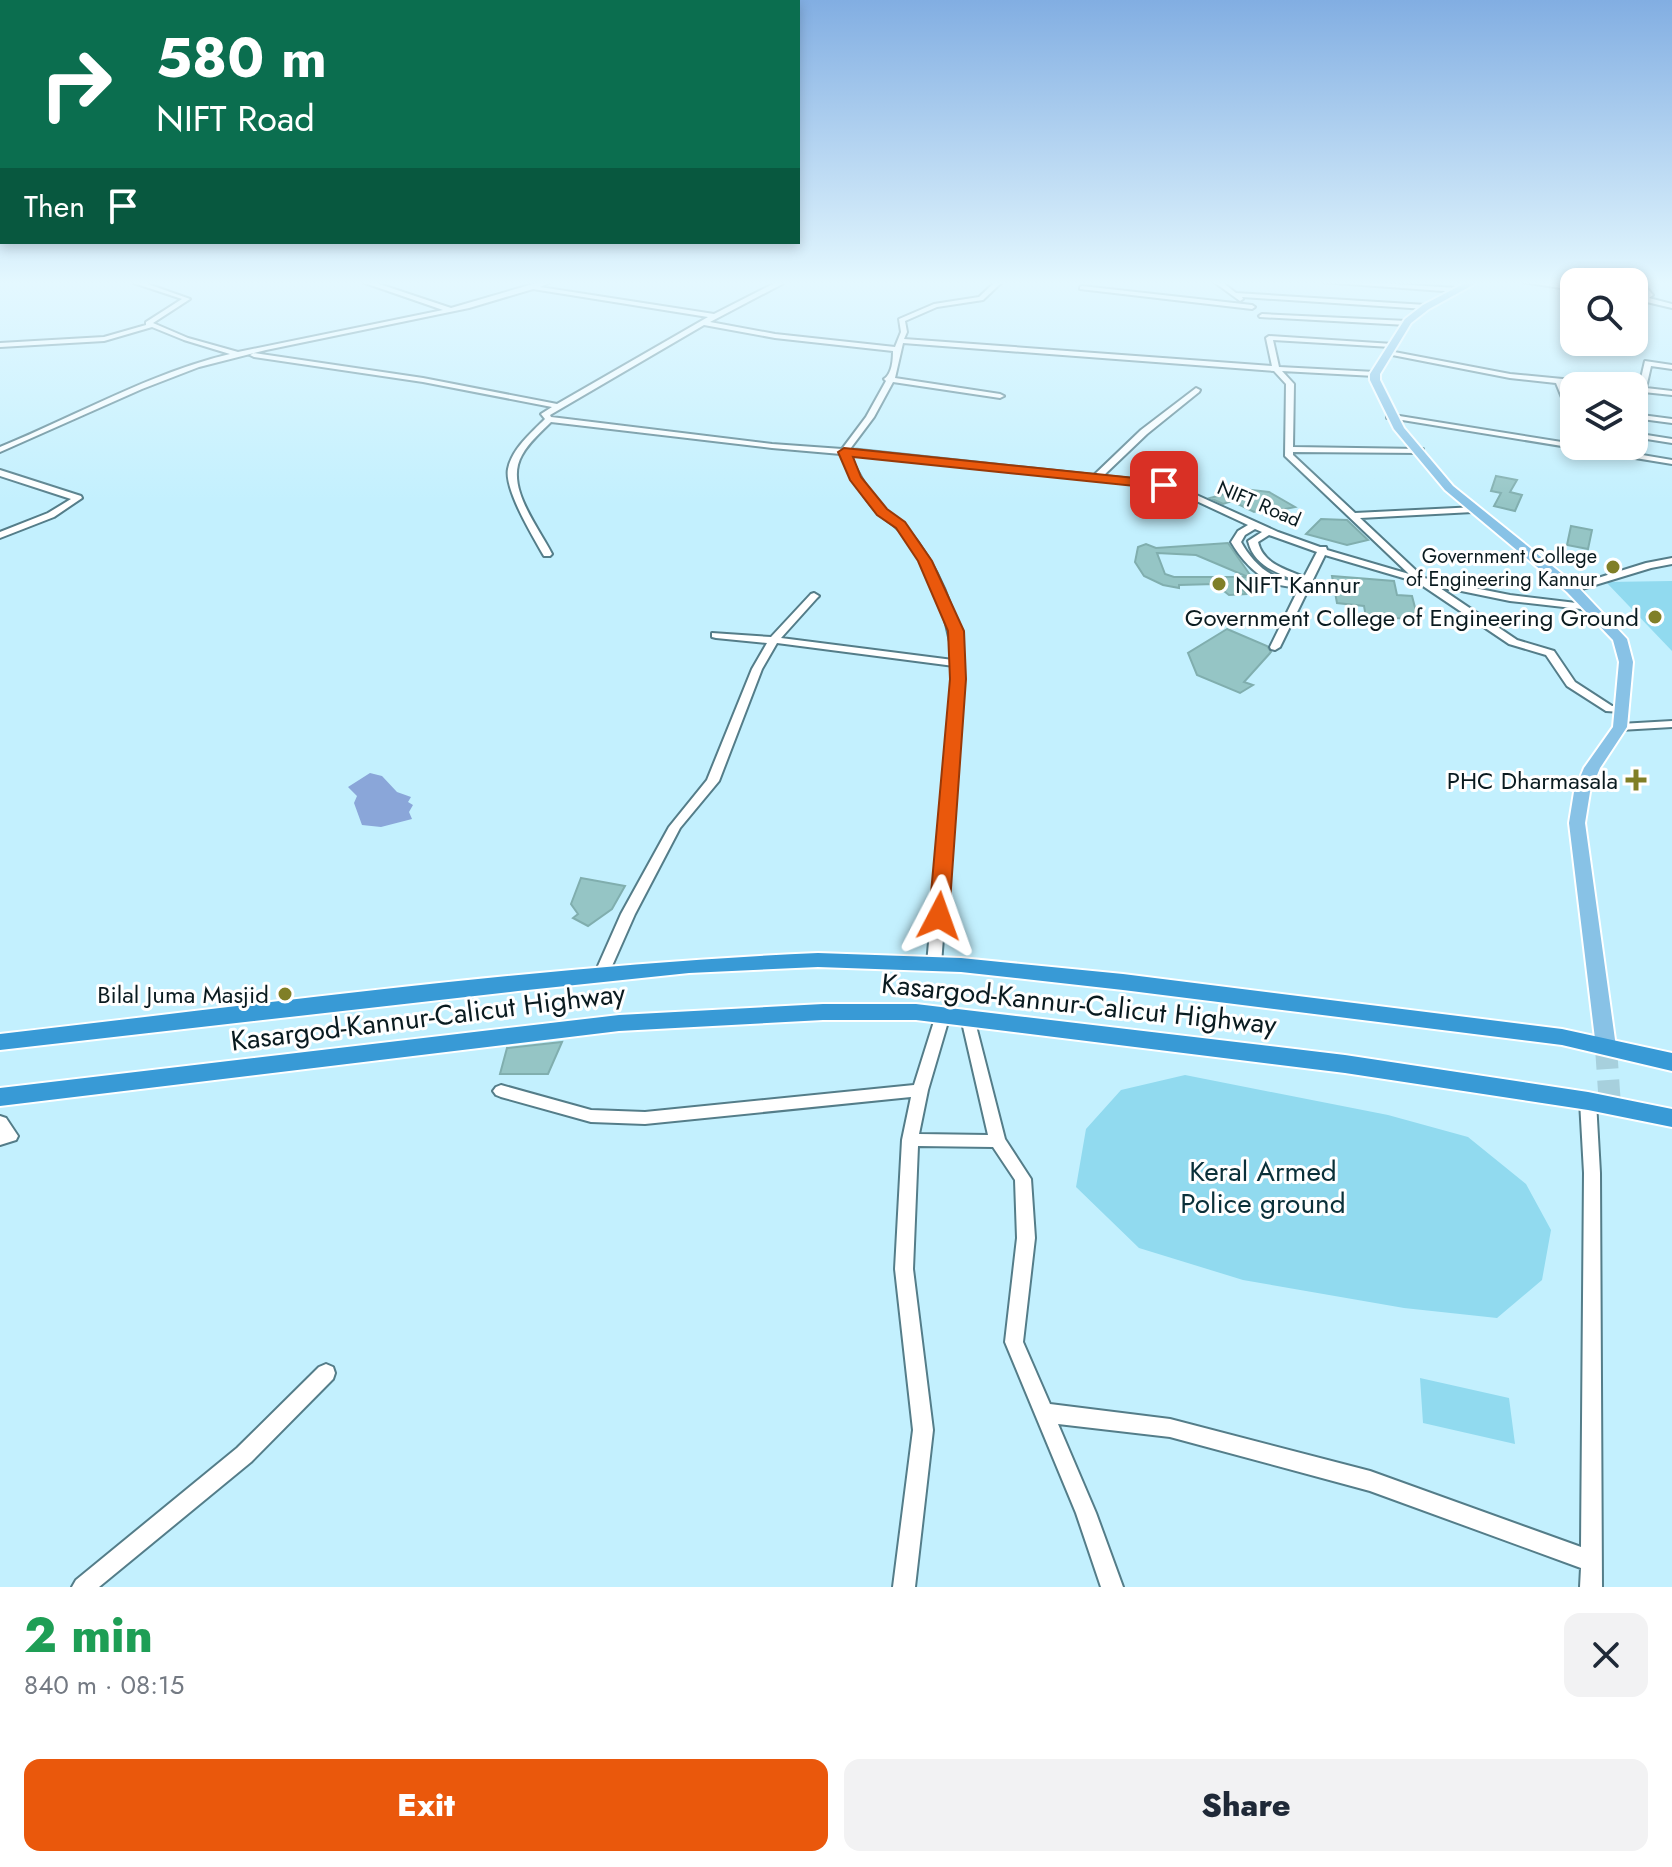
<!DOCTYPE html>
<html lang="en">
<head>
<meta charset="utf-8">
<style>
	:root { --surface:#fff; --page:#f2f2f3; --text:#1f2937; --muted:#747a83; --accent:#ea580c }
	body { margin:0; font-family:Jost,sans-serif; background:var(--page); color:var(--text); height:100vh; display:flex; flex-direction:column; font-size:30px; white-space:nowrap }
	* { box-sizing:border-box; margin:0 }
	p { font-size:26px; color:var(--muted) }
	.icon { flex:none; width:44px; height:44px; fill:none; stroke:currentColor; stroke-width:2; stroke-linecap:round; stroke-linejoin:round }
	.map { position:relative; height:1587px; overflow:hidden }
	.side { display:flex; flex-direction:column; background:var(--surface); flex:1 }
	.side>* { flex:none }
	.hud { position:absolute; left:0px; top:0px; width:800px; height:244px; box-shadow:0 4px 12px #0003; background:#0b6e4f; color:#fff; overflow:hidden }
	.controls { position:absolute; left:1560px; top:268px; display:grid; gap:16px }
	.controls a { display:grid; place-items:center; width:88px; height:88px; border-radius:16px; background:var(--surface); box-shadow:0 4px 12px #0003; font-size:40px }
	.pin { position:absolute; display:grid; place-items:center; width:68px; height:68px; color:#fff; margin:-34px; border-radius:16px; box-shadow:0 4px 12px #0006 }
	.me { position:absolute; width:88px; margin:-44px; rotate:4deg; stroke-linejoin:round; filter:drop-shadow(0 0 6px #0008) }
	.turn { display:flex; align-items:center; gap:28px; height:168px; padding:0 24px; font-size:36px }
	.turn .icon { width:104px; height:104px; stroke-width:2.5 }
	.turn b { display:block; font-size:56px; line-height:68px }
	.then { display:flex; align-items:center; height:76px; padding:0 24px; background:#0003; gap:16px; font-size:30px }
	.round { display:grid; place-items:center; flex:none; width:84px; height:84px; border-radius:16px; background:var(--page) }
	.head { display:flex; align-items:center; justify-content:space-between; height:136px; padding:0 24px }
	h1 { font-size:48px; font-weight:800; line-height:60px; color:#1e9e55 }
	.primary-button { display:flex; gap:16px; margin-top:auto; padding:16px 24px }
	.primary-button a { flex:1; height:92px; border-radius:16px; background:var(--accent); color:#fff; font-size:32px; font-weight:800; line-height:92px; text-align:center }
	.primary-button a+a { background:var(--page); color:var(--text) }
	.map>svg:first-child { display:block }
</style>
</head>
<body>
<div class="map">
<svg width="1672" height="1587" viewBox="0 0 1672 1587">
	<rect width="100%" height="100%" fill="#c3f0fe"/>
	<path fill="#91daef" d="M1672,581V651L1606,582Z
		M1185,1075L1388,1115L1468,1137L1526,1184L1551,1230L1542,1280L1497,1318L1404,1308L1243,1280L1139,1248L1076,1187L1086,1129L1121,1090Z
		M1420,1378L1509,1398L1515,1444L1423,1423Z"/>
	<path fill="#8aa6d9" d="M370,773L382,776L397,792L411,797L408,802L413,805L409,812L412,819L381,827L362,825L354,803L357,796L348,787Z"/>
	<path fill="#95c5c5" stroke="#80aeae" stroke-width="2" fill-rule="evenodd" d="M1496,476L1517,480L1510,492L1522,495L1515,511L1494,506L1501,493L1491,491Z
		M1243,489L1269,492L1295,507L1280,510L1274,506L1254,512L1232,501L1223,504L1210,498Z
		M1321,519L1347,520L1368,540L1347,545L1306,534Z
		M1571,526L1592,530L1588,549L1567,545Z
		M1228,543L1257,585L1241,587L1246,594L1229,595L1215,584L1179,585V588L1163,585L1144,576L1135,562L1138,547L1146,544L1156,548ZM1157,553L1196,555L1248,577H1174L1165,574Z
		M1332,576L1394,581L1397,595L1412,596L1418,619L1366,617L1364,606L1337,603Z
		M1227,629L1267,646L1271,652L1244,682L1253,685L1240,693L1197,675L1188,653Z
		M581,878L625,886L612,909L588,926L573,918L578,914L571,904Z
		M562,1042L548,1074H500L507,1048Z"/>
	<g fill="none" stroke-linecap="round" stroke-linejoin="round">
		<path stroke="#a7d0dd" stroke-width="22" stroke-dasharray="22 11" stroke-linecap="butt" d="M1606,1047L1610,1106"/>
		<defs>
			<path id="minor" d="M131,282H142L190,299L153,323L188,338L238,352L443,310L362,282H373L451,308L540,282H551L540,287L714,314L777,282H786L710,322L775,334L895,347L901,332L899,319L934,304L979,297L995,282H1002L983,300L937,307L905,321L907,332L904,339L1272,366L1266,338L1269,336L1393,344V346L1391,347L1273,340L1279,367L1375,372L1379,374L1375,376L1282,371L1294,384L1293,447L1420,449H1423V453L1293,452V455L1355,513L1476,507V511L1473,512L1360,518L1424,578L1510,595L1593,605L1595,607L1590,610L1510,601L1437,586L1517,640L1554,651L1575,682L1612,706H1621L1627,709L1621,712L1606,711L1567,686L1546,655L1509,644L1417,582L1325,555L1280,647L1275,650L1271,649L1270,647L1300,586C1270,591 1245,566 1231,542L1238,531L1248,525L1175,491L1163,487L849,454C858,473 868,492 882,507C890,515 899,519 906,527C939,566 958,614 964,664L941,964L939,967H929L927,964L954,666L777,643L762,669L719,781L680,828L635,914L608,975L606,979H596L594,975L621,914L669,827L707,780L752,669L767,643L716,638L712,637V633L771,637L811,594L814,593L819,596L817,598L781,638L953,660C947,614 930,567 900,531C893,523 883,519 876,511C861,495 850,474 841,454L772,448L551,422C541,432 529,442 522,455C504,486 538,526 552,554L550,556H544C533,537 504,489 508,469C512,449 531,433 545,419L541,414L552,407L423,382L254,357L250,355L254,353L423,378L557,404L708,317L533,289L469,308L266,350L199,367L142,389L0,452V447C76,416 150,373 230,354L184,340L152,327L104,341L0,347V343L104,337L146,325V322L182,299ZM704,325L775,338L893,351C893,360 892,374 884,379L886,381L866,417L842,449L772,444L551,417L550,415ZM903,343L1274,371L1286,384L1285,456L1409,574L1327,550L1326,547H1320L1278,532L1181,488L1164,482L1103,476L1147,434L1199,392L1200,390L1196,388L1141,430L1094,475L850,449L874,417L893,382L1000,398L1004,396L1000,394L895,378ZM1255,529L1262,532L1248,541C1254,566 1276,572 1297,581C1272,582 1252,562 1241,542L1245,535ZM1269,535L1317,552L1304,577C1286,569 1263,564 1258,542Z
				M1214,282H1222L1236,293L1426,305L1429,307L1426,309L1242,297L1243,299L1240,301Z
				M1322,282H1364L1457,288L1460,290L1457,292Z
				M1522,282H1544L1574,286V290Z
				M1635,282H1642L1652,294L1653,295L1649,298L1672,304V308L1634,299V295L1643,297L1646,295Z
				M1082,286L1252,305L1255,307L1252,309L1080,289V287Z
				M1262,314L1407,321L1410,323L1407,325L1260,317L1259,316Z
				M1389,351L1510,374L1614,384L1618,386L1563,383L1574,408V419L1570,417L1556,383L1510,378L1387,354L1386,353Z
				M1645,361L1672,365V369L1651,366L1646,388L1672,391V395L1634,391V387H1639Z
				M1387,414L1574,444V446H1589L1672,460V464L1390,418H1387Z
				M1634,414L1672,419V423L1634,418Z
				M1634,433L1672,439V443L1634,437Z
				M0,470L81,496L82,498L54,517L0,538V532L48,513L71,499L0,476Z
				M1672,558V564L1651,568L1572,592L1567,589L1569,587L1646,563Z
				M1672,721V727L1620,730L1614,727L1620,724Z
				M943,1010L948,1011L950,1015L928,1090L919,1134L988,1135L961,1018L963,1014L968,1013L973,1014L1005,1139L1031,1179L1035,1238L1023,1342L1050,1404L1170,1419L1370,1471L1581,1547L1584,1173L1580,1101L1583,1097L1588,1095L1593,1097L1596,1101L1600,1173L1602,1587H1580L1581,1568L1370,1491L1170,1437L1058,1424L1096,1513L1123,1587H1101L1076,1513L1005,1342L1017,1238L1015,1180L993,1147L918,1146L913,1269L933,1430L915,1587H893L913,1430L895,1269L902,1140L911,1097L645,1124L591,1122L501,1097L496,1095L493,1091L496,1087L501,1085L591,1110L645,1112L914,1085L936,1015L938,1011Z
				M0,1116L6,1118L18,1136L16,1140L0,1145Z
				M326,1364L333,1367L335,1373L333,1379L251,1462L99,1587H72L76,1580L237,1448L319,1367Z"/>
			<path id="major" d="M1467,282H1478L1429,309L1411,323L1380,374V380L1404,428L1453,486L1577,586L1627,639L1633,662L1627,727L1600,768L1590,792L1585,823L1616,1047L1613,1052L1606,1054L1599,1052L1596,1047L1569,823L1574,792L1584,768L1613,727L1619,662L1613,640L1567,592L1445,490L1394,429L1370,380V374L1405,319L1423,305Z"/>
			<path id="highway" d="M818,953L961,958L1123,974L1562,1029L1672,1053V1071L1562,1045L1123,990L961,972L818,967L689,973L518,991L0,1050V1034C272,1003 544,965 818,953Z
				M823,1004H916L1345,1055L1588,1092L1672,1109V1127L1588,1110L1345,1073L916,1020H823L619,1031L0,1106V1088L619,1015Z"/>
		</defs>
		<use href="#minor" stroke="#547d89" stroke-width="4"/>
		<use href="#major" stroke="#fff" stroke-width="4"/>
		<use href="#highway" stroke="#fff" stroke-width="4"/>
		<use href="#minor" fill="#fff" fill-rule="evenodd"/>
		<use href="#major" fill="#88c2e6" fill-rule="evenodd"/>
		<use href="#highway" fill="#389ad6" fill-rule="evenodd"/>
	</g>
	<linearGradient id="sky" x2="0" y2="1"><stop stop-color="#82aee2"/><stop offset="0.56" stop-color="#e4f8ff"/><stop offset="1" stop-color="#e4f8ff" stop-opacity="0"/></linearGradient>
	<rect width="1672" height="505" fill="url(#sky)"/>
	<path fill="#ea580c" stroke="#983908" stroke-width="2" d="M844,448L1164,481L1170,485L1164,489L853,457L861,477L887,509L905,522L932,561L964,631L966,679L949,916L939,922L929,916L950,679L948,631L918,561L896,528L877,515L850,480L838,452Z"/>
	<g fill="#807f27" stroke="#fff" stroke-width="3">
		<circle cx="1613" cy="567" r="8"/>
		<circle cx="1219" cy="584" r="8"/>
		<circle cx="1655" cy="617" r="8"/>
		<path d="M1632 768h8v8h8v8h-8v8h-8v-8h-8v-8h8z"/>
		<circle cx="285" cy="994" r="8"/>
	</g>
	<g text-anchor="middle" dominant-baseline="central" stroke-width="6" stroke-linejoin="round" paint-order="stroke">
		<g font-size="20" fill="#0a1b20" stroke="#fff">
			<text transform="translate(1259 504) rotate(23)">NIFT Road</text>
		</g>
		<g font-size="20" fill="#0a1b20" stroke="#fff" text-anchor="end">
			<text x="1597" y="556">Government College<tspan x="1597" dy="23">of Engineering Kannur</tspan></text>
		</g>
		<g font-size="24" fill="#0a1b20" stroke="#fff" text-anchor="end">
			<text x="1235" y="584" text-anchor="start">NIFT Kannur</text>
			<text x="1639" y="617">Government College of Engineering Ground</text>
			<text x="1618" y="780">PHC Dharmasala</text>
			<text x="269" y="994">Bilal Juma Masjid</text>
		</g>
		<g font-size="28" fill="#0a1b20" stroke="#fff">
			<text transform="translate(1079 1004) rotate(6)">Kasargod-Kannur-Calicut Highway</text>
			<text transform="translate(428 1017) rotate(-7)">Kasargod-Kannur-Calicut Highway</text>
		</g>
		<g font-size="28" fill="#0a3039" stroke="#fff">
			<text x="1263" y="1171">Keral Armed<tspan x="1263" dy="32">Police ground</tspan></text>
		</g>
	</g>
</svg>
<div class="controls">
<a><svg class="icon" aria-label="search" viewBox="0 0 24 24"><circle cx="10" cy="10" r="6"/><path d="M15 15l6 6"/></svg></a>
<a><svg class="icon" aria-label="layers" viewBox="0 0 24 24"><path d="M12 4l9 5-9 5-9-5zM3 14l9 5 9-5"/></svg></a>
</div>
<div class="pin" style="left:1164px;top:485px;background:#d93025"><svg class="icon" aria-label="arrive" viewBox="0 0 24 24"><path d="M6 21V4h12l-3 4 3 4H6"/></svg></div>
<svg class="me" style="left:939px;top:916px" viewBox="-20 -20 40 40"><path d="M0-17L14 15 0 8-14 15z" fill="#ea580c" stroke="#fff" stroke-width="4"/></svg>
<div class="hud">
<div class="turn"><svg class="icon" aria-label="right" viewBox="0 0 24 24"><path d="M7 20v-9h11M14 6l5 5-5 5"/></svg><div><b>580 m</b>NIFT Road</div></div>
<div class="then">Then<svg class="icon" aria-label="arrive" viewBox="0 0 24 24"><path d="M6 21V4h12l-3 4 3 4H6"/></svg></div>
</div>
</div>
<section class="side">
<div class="head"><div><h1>2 min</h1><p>840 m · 08:15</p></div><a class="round"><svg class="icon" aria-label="close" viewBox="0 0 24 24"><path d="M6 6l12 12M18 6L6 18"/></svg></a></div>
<div class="primary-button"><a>Exit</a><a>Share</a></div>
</section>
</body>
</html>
